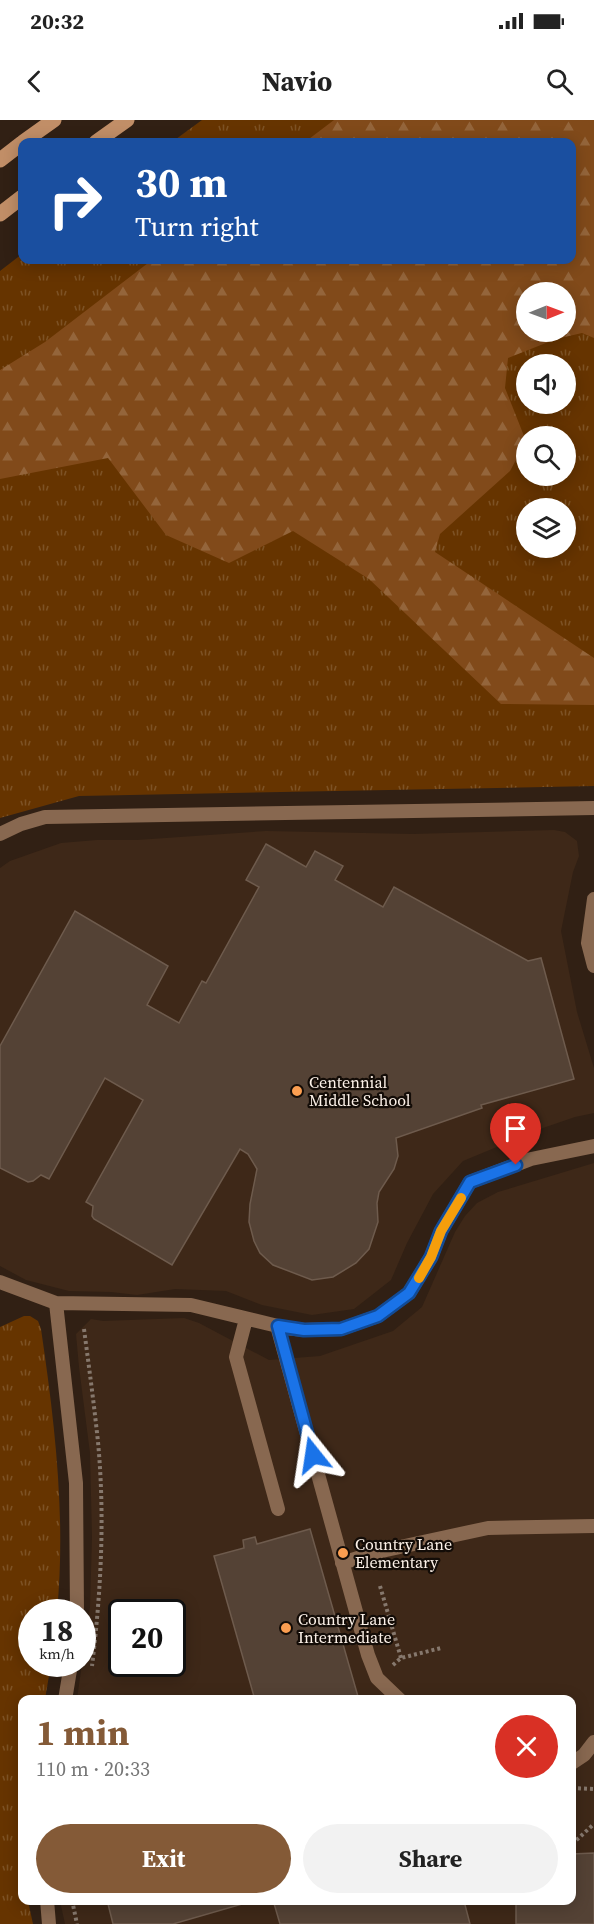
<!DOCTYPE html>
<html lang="en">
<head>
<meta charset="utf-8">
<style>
	:root { --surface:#fff; --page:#f2f2f2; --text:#222; --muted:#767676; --accent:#845a37 }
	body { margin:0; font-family:"Source Serif 4",serif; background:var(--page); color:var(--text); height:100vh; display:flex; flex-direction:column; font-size:22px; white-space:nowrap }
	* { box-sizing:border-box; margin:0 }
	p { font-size:20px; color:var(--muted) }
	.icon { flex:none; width:33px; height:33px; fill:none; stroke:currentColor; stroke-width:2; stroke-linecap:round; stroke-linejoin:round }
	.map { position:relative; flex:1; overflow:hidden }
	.details { position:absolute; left:18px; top:1575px; width:558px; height:210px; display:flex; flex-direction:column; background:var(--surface); border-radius:12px; box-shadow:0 3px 15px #0003 }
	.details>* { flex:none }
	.guide { position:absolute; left:18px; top:18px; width:558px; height:126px; border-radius:12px; box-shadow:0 3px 15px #0003; background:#1a4fa0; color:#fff; overflow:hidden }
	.needle { width:39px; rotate:89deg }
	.fabs { position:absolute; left:516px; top:162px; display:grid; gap:12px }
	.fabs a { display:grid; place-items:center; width:60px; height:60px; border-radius:50%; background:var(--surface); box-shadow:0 3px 15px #0003; font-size:30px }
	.speed { position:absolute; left:18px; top:1479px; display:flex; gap:12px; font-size:30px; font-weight:700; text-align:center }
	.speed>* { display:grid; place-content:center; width:78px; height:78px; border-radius:50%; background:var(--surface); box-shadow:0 3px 15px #0003; line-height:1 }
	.speed small { font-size:15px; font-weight:400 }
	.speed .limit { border:3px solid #111; border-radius:9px; background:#fff; color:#111 }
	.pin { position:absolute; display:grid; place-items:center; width:51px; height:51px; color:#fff; margin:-62px -26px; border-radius:50% 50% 50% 0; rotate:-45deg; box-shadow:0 0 6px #0007 }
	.pin .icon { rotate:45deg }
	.me { position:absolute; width:66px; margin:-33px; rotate:345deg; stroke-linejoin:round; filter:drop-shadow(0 0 4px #0008) }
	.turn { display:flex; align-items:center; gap:21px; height:126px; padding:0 18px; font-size:27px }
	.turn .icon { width:78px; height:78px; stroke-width:2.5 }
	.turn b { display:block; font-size:42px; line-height:51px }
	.round { display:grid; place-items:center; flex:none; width:63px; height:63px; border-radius:32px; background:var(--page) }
	.overview { display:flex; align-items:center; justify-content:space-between; height:102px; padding:0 18px }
	h1 { font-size:36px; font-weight:700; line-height:45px; color:var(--accent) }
	.primary-button { display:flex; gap:12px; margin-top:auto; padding:12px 18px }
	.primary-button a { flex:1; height:69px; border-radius:36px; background:var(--accent); color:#fff; font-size:24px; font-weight:700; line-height:69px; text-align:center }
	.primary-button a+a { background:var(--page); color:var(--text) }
	.status { display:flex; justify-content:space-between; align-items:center; height:42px; padding:0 30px; background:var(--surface); direction:ltr }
	.status svg { height:16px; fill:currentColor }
	header { display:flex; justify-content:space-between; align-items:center; height:78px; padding:0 18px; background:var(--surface); font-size:27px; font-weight:700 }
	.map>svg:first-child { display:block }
</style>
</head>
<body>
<div class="status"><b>20:32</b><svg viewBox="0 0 49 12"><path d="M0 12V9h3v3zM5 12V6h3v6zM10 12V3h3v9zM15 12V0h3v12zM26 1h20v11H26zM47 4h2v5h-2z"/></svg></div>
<header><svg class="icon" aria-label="back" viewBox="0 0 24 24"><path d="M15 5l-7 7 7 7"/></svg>Navio<svg class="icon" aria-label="search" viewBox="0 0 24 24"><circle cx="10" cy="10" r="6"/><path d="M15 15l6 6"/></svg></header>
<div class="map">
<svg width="594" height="1804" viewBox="0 0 594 1804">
	<defs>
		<pattern id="grass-tufts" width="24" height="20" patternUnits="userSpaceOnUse" patternTransform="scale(1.5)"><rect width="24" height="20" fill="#663400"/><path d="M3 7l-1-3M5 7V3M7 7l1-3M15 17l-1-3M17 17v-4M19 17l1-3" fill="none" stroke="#7d5225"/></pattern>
		<pattern id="forest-firs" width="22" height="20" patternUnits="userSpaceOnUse" patternTransform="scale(1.5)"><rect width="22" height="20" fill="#814a1a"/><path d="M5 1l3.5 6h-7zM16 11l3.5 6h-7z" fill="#94653b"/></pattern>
	</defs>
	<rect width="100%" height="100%" fill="#312014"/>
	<path fill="#3e2818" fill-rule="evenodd" d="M554,710L565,712L577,721L579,736L573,752L561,811L577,892L594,948V993L575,997L540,1009L463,1041L433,1074L407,1123L391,1160L354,1189L312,1195L262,1185L226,1171L175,1169L137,1175L111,1172L69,1171L26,1160L0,1146V748L10,741L61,723L97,720H137L266,711L413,714Z
		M594,1043V1804H65L60,1781L572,1780V1580L77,1579L90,1487L92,1417L90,1333L79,1247L76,1214L91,1199L103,1201L184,1198L199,1203L269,1240L320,1236L393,1211L422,1187L455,1112L465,1096L477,1083L498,1072ZM122,1492H172V1544H122Z"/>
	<path fill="url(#grass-tufts)" fill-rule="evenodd" d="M202,0H594V666L79,676L0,698V151L22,134V140H572V22H172ZM526,172H566V212H526ZM526,244H566V284H526ZM526,316H566V356H526ZM526,388H566V428H526Z
		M24,1196H30L38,1201L41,1209C55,1304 66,1397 57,1492H32V1544H51L45,1579L22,1580V1679L20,1718L22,1780L28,1781L33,1804H0V1207Z"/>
	<path fill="url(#forest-firs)" fill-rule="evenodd" d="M334,0H594V218L582,213L556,219L508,238L505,268L526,321L510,351L440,414L435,432L594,538V585L501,584L369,459L293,411L229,443L166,415L108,338L0,359V250L45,222L152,140H572V22H305ZM526,172H566V212H526Z"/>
	<path fill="#544235" stroke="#6e5b4d" stroke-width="1.5" d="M266,724L306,747L315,731L343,746L335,760L383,787L394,767L528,841L541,838L574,959L481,985L482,988L396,1018L398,1036L394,1049L379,1072L377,1083L378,1102L369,1129L356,1143L333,1157L312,1160L273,1145L260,1133L254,1121L249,1102L250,1084L257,1049L248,1034L240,1029L172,1145L94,1099L92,1096L93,1086L86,1082L143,980L105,958L49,1059L41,1055L33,1061L28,1062L0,1048V926L75,791L168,846L147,885L179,903L202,861L206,863L259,767L246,760Z
		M310,1409L359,1580H255L214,1436L244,1428L243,1420L255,1417L257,1424Z
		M594,1733V1804H516V1780H572V1734Z
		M107,1780H256L173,1804H113Z
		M273,1780H467L464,1781L470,1804H280Z"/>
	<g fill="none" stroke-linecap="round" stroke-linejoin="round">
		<path stroke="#86786d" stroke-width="4" stroke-dasharray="3 3" stroke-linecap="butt" d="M84,1209C89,1247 94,1284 98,1322C105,1397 101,1472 92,1546
			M380,1466L401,1538
			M393,1545L401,1538L441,1528
			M572,1668L594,1669
			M572,1724L594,1704
			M72,1780L77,1804"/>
		<path stroke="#886850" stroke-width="14" d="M0,714L21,704L45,697L594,688
			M594,779L588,823L594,846
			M0,1162L56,1183L191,1185L286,1208L304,1210L341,1209L378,1196L409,1173L431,1137L441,1111L470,1062L531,1039L594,1026
			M56,1183L76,1363L77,1492
			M246,1199L236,1237L278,1389
			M277,1206L368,1535L377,1558L400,1580
			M342,1443L377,1432L488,1408L594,1406
			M65,1580L71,1544
			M572,1643L584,1635L594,1622
			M47,1780L49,1804"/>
		<path stroke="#c18e67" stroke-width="15" d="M23,22L54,0
			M96,22L127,0
			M0,40L22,23
			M0,94L22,77"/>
	</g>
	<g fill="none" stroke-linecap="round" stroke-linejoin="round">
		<defs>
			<path id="route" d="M313,1335L278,1206L304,1210L341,1209L378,1196L409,1173L431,1137L441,1111L470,1062L516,1045"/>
		</defs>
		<use href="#route" stroke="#114b97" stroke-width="15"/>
		<use href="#route" stroke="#1a73e8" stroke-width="10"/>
		<path stroke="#f59e0b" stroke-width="10" d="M419,1158L431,1137L441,1111L461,1078"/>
	</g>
	<g fill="#fb9e51" stroke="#130c07" stroke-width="2">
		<circle cx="297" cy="971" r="6"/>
		<circle cx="343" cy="1433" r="6"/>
		<circle cx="286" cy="1508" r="6"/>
	</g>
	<g text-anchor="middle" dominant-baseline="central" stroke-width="4.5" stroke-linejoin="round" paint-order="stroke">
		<g font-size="16" fill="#fdf2e9" stroke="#130c07" text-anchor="start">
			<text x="309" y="962">Centennial<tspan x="309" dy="18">Middle School</tspan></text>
			<text x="355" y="1424">Country Lane<tspan x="355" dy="18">Elementary</tspan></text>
			<text x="298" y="1499">Country Lane<tspan x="298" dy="18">Intermediate</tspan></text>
		</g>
	</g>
</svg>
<div class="fabs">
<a><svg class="needle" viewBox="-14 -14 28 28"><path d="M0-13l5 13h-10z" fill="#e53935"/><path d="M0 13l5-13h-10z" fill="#767676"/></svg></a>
<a><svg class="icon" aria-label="sound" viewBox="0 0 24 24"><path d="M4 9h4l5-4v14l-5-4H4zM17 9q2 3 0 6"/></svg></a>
<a><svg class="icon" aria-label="search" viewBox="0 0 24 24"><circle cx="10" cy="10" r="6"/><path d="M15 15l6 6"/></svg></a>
<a><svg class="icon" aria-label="layers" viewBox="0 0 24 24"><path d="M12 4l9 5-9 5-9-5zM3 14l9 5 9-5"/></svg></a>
</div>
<div class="speed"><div>18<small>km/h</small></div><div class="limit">20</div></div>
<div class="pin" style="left:516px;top:1045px;background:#d93025"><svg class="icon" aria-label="arrive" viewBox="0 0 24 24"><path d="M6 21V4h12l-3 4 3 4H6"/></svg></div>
<svg class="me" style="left:313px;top:1335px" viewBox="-20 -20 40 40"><path d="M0-17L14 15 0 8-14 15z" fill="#1a73e8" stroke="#fff" stroke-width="4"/></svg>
<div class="guide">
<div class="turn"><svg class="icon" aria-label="right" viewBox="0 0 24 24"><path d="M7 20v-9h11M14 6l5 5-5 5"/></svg><div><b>30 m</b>Turn right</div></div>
</div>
<section class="details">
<div class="overview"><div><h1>1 min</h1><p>110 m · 20:33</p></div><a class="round" style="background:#d93025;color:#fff"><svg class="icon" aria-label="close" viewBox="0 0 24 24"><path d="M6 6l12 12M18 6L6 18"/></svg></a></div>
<div class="primary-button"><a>Exit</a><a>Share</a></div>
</section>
</div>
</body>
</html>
